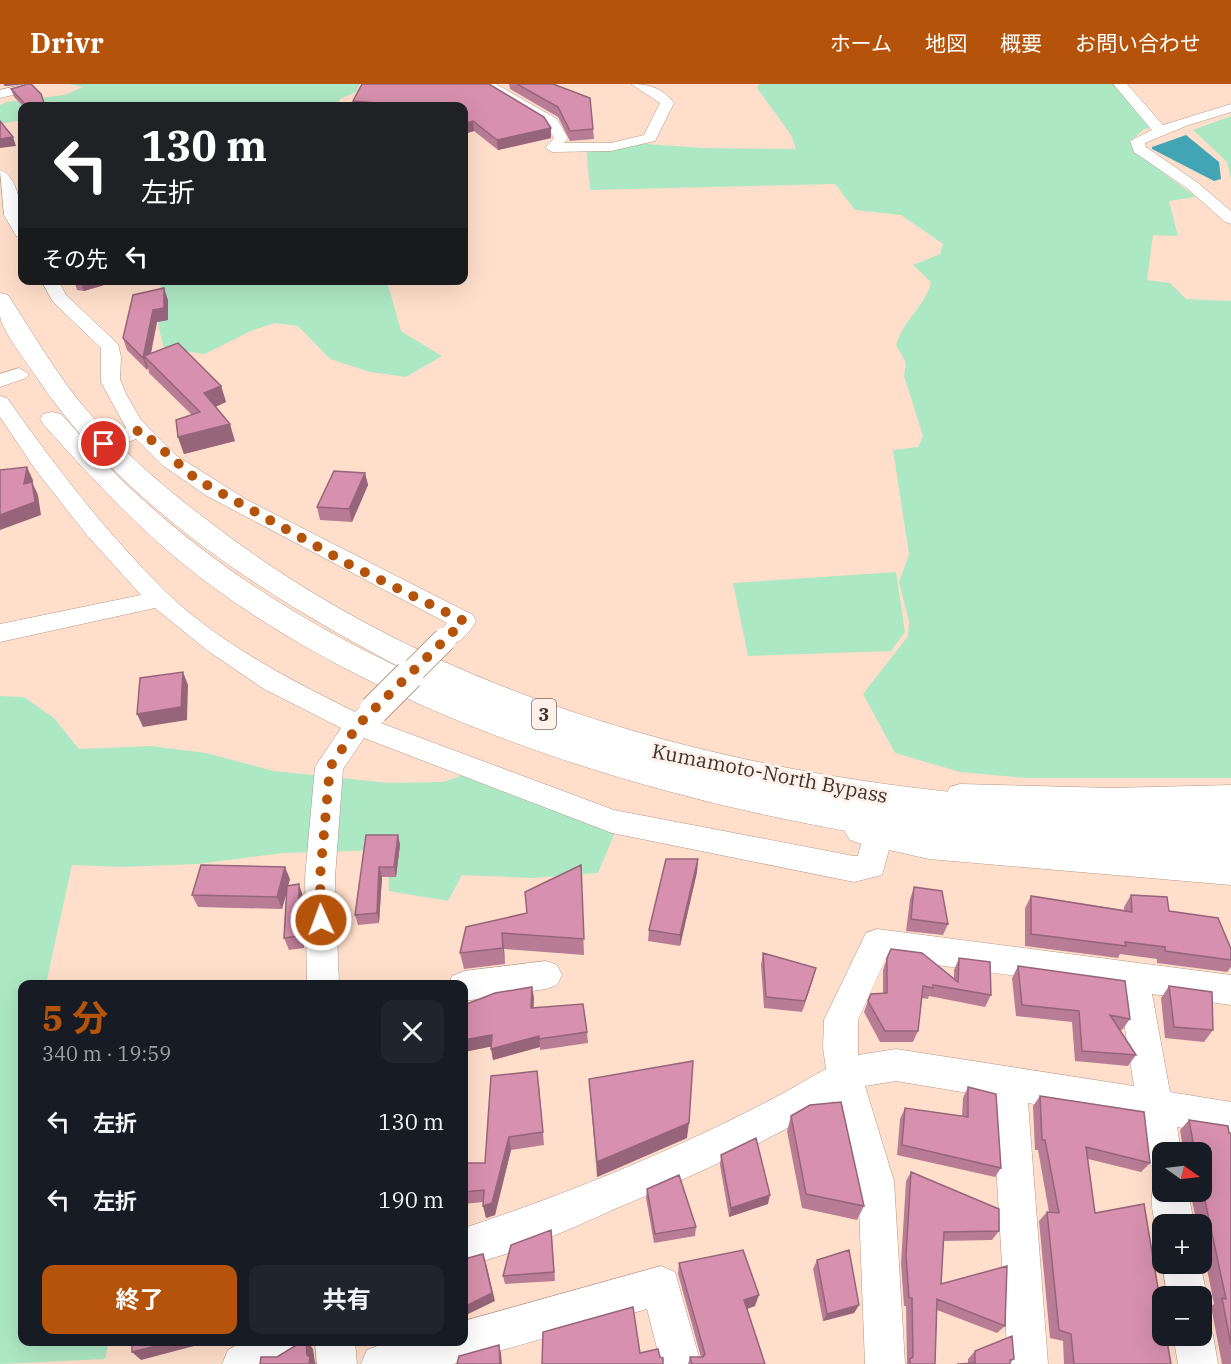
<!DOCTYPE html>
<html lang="ja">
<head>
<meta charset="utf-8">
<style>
	:root { --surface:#171b24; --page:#20242c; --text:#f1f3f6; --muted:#9ea1a6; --accent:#b45309 }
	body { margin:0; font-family:"IBM Plex Serif","Noto Sans JP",serif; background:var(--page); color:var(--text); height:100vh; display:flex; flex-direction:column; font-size:22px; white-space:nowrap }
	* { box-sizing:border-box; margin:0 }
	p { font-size:20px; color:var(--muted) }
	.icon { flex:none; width:33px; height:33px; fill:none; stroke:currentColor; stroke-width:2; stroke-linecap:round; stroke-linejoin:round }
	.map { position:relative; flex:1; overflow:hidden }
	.details { position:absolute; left:18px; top:896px; width:450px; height:366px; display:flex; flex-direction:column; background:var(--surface); border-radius:12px; box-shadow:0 6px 24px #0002 }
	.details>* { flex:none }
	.hud { position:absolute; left:18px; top:18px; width:450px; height:183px; border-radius:12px; box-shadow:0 6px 24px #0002; background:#202124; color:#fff; overflow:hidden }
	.needle { width:39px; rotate:104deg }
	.controls { position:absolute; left:1152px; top:1058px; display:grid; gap:12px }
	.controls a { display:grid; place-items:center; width:60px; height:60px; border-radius:12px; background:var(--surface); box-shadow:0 6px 24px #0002; font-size:30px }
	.pin { position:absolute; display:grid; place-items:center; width:51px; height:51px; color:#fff; margin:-26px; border:3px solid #fff; border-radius:50%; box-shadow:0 2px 6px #0007 }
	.me { position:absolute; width:66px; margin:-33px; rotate:358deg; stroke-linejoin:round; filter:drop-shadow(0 0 4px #0008) }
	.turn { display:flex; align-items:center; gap:21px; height:126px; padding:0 24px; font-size:27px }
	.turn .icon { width:78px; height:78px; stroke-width:2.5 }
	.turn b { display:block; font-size:42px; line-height:51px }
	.then { display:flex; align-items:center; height:57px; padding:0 24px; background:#0003; gap:12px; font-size:22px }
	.round { display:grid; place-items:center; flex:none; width:63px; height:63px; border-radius:12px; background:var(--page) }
	.headline { display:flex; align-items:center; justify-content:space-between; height:102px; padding:0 24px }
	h1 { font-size:36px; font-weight:700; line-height:45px; color:var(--accent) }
	.cta { display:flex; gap:12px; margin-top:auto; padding:12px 24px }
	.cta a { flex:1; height:69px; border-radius:12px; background:var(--accent); color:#fff; font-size:24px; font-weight:700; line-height:69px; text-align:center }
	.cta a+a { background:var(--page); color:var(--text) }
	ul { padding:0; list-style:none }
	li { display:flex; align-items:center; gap:18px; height:78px; padding:0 24px }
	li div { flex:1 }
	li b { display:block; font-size:22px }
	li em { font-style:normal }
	header { display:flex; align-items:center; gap:36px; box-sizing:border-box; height:84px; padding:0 30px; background:var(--accent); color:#fff }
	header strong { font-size:28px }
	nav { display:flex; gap:33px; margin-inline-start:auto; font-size:21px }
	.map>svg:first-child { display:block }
</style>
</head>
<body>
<header>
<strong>Drivr</strong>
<nav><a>ホーム</a><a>地図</a><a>概要</a><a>お問い合わせ</a></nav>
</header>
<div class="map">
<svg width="1231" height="1280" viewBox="0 0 1231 1280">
	<rect width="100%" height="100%" fill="#ffdfcb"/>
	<path fill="#ade8c4" d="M68,0H360L356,8L340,15L337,22H22V36L0,40V21L6,18L65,11L83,3Z
		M759,0H1116L1152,44L1144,45L1131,57L1135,68L1196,113L1169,117L1178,152L1153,151L1147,196L1170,199L1186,215L1231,217V694H1026L960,688L895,669L863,610L908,552L909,538L899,498L909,470L893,366L918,363L923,352L904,292L906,279L896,261C905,233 925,223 931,198L913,181L940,170L943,160L901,131L855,126L835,100L590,106L586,63L633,59L703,64L796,65L791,51L757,4Z
		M1231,32V95L1227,78L1193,46Z
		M162,197H387L401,247L442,272L406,293L370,288L330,275L298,242L275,239L253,246L205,270L164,264C157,241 154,220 162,197Z
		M896,488L905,548L891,567L748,572L733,499Z
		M0,612L24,613L54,634L79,665L151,662L206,669L274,687L390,699L443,698L476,687L617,744L598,789L532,794L462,791L448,817L389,807L388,766L283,769L197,780L121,783L72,781L46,900H22V1257H109L105,1275L0,1280Z"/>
	<path fill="#42a5b4" d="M1186,51L1219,78L1221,95L1214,97L1152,65V63Z"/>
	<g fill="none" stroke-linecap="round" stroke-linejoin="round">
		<defs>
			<path id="minor" d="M479,0H496L557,35L568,54L564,59H611L644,51L660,19L631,0C649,0 663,4 674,19L655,57L611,67L552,68L545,64L554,54L546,41Z
				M1113,0H1127L1163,41L1231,20V28L1186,42L1145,59L1146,63L1198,99L1231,127V140L1225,138L1188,105L1134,68L1130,57L1152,46Z
				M21,1L26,2V8L0,14V6Z
				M0,86C21,92 22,135 22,154L16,152L4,131Z
				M41,196H58L66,211L118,260L121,273L120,295L126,310L141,336L177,372L247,416L473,531L476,537C468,552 454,566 436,561L432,555L447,539L207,412L162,381L136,355L104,366L97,364L94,360L97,356L126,344L101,298V264L53,218Z
				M19,284L29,290L26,294L0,303V290Z
				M0,312L7,314C55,382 106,449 166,508C220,560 289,595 355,628C363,619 369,618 380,621L384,628L378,638L614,726L854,772H858L861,760L850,756L845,748L850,740L860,736L929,751L1231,775V801L929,775L889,766L882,791L854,798L612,749L364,654L343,685L335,793L339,900H307L305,793L315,683L341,644L264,605L208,567L155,524L0,558V540L141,511L85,449L35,385L0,333Z
				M960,700L1112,704L1231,701V723L1112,726L960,722L950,719L946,711L950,703Z
				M877,845L1231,891V921L1152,910L1170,1008L1231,1018V1052L1177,1043L1181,1068H1162V1086L1150,1081L1145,1068L1140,1037L1028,1019L1048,1280H1008L992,1013L896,997L865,1002L894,1097L905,1280H865L858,1097L834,1017C766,1059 691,1093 617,1124C568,1146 516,1170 464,1182V1144C570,1109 675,1066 774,1014C792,1005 808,994 826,985L823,964L824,936L866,849ZM886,874L1119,906L1134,1002L896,965L858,971V936Z
				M546,877L557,881L562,891L557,901L546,905L464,917V900H449L452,892L464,887Z
				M1162,1091V1107H1188L1194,1140H1162V1154C1152,1137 1148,1112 1156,1094Z
				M1162,1177L1200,1179L1207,1212L1202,1225V1212H1167Z
				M661,1182L675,1188L701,1280H661L647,1225L453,1280H361L367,1266L390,1257H464V1237Z
				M1202,1234L1207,1237L1213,1251L1218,1280H1178L1173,1251H1202Z
				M244,1257H307L301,1271L284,1280H222L228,1266Z
				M315,1257H355L357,1280H317Z"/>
			<path id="highway" d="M0,209L8,211C35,252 58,294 91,331C128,373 171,409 215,442C428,605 696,682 960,709C1050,719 1141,720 1231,721V778C1139,776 1047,774 956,763C702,733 383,642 182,479C131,437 87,389 43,340L40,335L43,330L52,328L61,330C83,354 105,380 129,403C211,481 310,543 413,590C272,517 124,425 35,291C26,277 2,247 0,232C0,225 0,217 0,209Z"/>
		</defs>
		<use href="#minor" stroke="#b39683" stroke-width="1"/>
		<use href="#highway" stroke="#b39683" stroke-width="1"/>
		<use href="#minor" fill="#fff" fill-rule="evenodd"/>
		<use href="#highway" fill="#fff" fill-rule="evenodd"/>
		<defs>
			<path id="minor-bridge-far1" d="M408,592L445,555"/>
			<path id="minor-bridge" d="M374,626L409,591"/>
		</defs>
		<use href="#minor-bridge-far1" stroke="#b39683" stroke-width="25" stroke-linecap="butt"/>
		<use href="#minor-bridge" stroke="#b39683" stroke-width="31" stroke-linecap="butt"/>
		<use href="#minor-bridge-far1" stroke="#fff" stroke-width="23"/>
		<use href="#minor-bridge" stroke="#fff" stroke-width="29"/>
	</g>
	<path fill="#b97c95" d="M3,0H31L46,22H23L14,13L11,5L25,1V0L5,2Z
		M362,0H489L544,33L551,44V54L498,66L474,47L464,50V22H354L353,17Z
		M509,0H553L593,45L594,55L570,57L558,33L510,5Z
		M74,196H121L84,207L77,206Z
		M168,216V236L157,238L151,270L221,302L226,318L215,323L235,357L184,370L178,353L192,331L149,289L148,283L147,286L127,266L123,254Z
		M365,389L368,401L352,438L320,436L317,423Z
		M366,751H398L400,761L396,793H382L379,839L358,841L355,831Z
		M698,775L697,788L680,862L648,857L649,846Z
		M581,781L584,871L504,865L505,880L464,885L460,869L527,829Z
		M290,795L288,801L303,812L304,864L289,866L284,854L287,808L282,825L198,823L192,811Z
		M914,803L948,840L943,851L906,847L910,815Z
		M1131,811L1169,827L1231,865V883L1227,888L1157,879V875L1120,870L1118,874L1025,862V824L1031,812L1124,826V823Z
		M763,869L813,895L802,928L764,924L761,881Z
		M887,874L954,895V886L959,874L991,911L985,923L929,912L928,915L922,914L918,947L913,958H880L864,928L868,917L883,909V886Z
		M1018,882L1130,935L1122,946H1120L1136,971L1128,982L1075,977L1072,938L1016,932L1012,894Z
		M1169,902L1213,946L1204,958L1165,954L1161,914Z
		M534,914L533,923L587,948L588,959L540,966V963L493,976L491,962L464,968V921Z
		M589,995L687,1054L597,1093Z
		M539,1001L544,1061L511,1066L495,1131L486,1134L483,1118L464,1120V1079H485Z
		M968,1003L1001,1084L995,1093L897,1071L900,1035L905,1024L962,1032L963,1014Z
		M1040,1012L1150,1079L1141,1088L1088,1075L1095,1129L1171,1280H1064L1063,1257L1050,1254L1039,1137L1047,1128H1049L1038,1066H1035L1033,1022Z
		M791,1032L864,1122L857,1136L802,1124L787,1047Z
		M1189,1036L1229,1049H1231V1280H1222L1211,1222L1214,1220L1202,1160V1140H1197L1190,1107H1202V1068H1178L1183,1064L1180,1046Z
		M721,1071L768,1120L729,1133L720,1081Z
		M911,1088L999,1147L992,1156L943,1157L941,1200L1005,1242L997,1249L937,1226L935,1280H906L907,1279L906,1222H904L901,1179L906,1097Z
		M647,1105L696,1143L695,1152L654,1159L646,1114Z
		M552,1155L555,1197L505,1200L503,1192Z
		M817,1176L859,1221L854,1229L823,1237L813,1185Z
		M679,1179L755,1222L747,1225L765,1280H688L690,1273H701L678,1190Z
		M975,1267L1014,1275L1010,1279H968V1275Z"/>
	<path fill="#966579" d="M4,0H25L5,2Z
		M473,37L474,47L464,50V40Z
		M551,44V54L498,66L497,56Z
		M13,53L16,62L0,64V55Z
		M80,196H121L84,207Z
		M164,204L168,216V236L157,238L149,277L144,272L148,283L147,286L143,274L153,226Z
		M221,302L226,318L209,326L204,309Z
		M230,340L235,357L184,370L178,353Z
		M27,383L33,396V400L38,411L41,431L0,446V431L24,400Z
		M365,389L368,401L352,438L349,425Z
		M183,588L188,601L187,636L143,643L137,630Z
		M398,751L400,761L396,793L394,783Z
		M698,775L697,788L680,862V851Z
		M285,783L290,795L282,825L277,813Z
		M379,783L382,793L379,839L377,829Z
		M299,800L303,812L304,864L299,852Z
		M502,849L504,865L505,880L503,864Z
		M816,884L813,895L802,928L805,917Z
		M532,903L534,914L533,935L531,924Z
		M492,951L494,962L464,968V956Z
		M539,952L540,963L493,976L491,965Z
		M689,1039L687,1054L597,1093V1078Z
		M509,1053L511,1066L495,1131L486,1134L483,1122Z
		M770,1111L768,1120L729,1133L731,1124Z
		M486,1179L495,1217L464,1232V1223Z
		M759,1211L755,1222L741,1227L744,1216Z
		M859,1221L854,1229L823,1237L827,1230Z
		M176,1257H213L141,1276L132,1268Z
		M306,1257H307L313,1265L315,1278L316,1280H309L307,1271Z
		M499,1261L501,1269L502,1280H500Z"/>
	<path fill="#d790ad" stroke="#966579" stroke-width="1.5" d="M25,0H31L41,10L45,22H27L11,5L25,1Z
		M362,0H489L544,33L551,44L497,56L473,37L464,40V22H399L401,21L353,17Z
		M517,0H553L590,14L593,45L570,47L558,23Z
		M0,37L13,53L0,55Z
		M164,204V224L153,226L143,274L123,254L133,211Z
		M178,259L221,302L204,309L230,340L178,353L176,336L200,328L144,272Z
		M27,383L24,400L32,398L35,418L0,431V386Z
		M334,387L365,389L349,425L317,423Z
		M183,588L181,623L137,630L140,594Z
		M366,751H398L394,783H379L377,829L355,831Z
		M666,775H698L680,851L649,846Z
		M201,781L285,783L277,813L192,811Z
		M581,781L584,855L502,849L503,864L460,869L466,843L527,829L525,808Z
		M299,800V852L284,854L287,802Z
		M914,803L942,807L948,840L911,835Z
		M1131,811L1167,813L1169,827L1218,834L1231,865V876L1165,867V863L1125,858L1126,862L1031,850V812L1132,828Z
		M891,865L922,869L958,898L959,874L990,878L991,911L933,901V904L923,902L918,947H885L868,917L871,910L887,909V874Z
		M763,869L816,884L805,917L766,913Z
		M1018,882L1125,897L1130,935L1110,931L1136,971L1082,967L1079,927L1022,921Z
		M1169,902L1212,908L1213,946L1174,943Z
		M532,903L531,924L583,920L587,948L539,955V952L491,965L492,951L464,956V921L495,909Z
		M693,977L689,1039L597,1078L589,995Z
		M537,987L543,1048L509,1053L492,1119L483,1122L484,1106L464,1108V1079H485L491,992Z
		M968,1003L996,1010L1001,1084L902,1061L905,1024L968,1033Z
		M1040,1012L1144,1028L1150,1079L1086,1063L1095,1129L1144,1120L1162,1228V1251H1166L1171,1280H1074L1071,1250L1059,1246L1047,1128L1059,1129L1045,1056H1042Z
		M841,1018L864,1122L806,1110L791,1032L810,1021Z
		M1189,1036L1228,1042L1229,1049H1231V1261L1222,1214L1226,1215L1202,1103V1068H1186V1060L1193,1058Z
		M756,1054L770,1111L731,1124L721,1071Z
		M911,1088L999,1125V1147L944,1148L941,1200L1007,1182L1005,1242L937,1215L935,1280H910V1275L913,1273L912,1214H909L906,1171Z
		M679,1091L696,1143L655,1150L647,1105Z
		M551,1146L554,1188L503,1192L511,1161Z
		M743,1166L759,1211L744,1216L765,1280H692L690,1273H703L705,1270L679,1179Z
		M849,1166L859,1221L827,1230L817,1176Z
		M483,1170L492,1209L464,1223V1175Z
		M633,1223L640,1269L658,1265L660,1273L663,1274V1280H542L543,1248Z
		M1012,1252L1014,1275L1010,1276V1280H957L975,1279V1267Z
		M132,1257H176L132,1268Z
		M303,1257H306L307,1271L310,1273L309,1280H260L261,1273H277Z
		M499,1261L500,1280H457L459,1272Z"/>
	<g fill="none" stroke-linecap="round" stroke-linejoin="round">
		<path stroke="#b45309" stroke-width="10" stroke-dasharray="0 18" d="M104,360L140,346L196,395L354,483L464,537L358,641L330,683L320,793L321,836"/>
	</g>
	<g text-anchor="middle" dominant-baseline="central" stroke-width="6" stroke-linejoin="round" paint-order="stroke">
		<rect fill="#fef1e9" stroke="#786b63" stroke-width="1.5" x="532" y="615" width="24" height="30" rx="4.5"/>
		<g font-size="18" font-weight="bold" fill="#3e322a">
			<text x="544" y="630">3</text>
		</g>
		<g font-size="20" fill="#3e322a" stroke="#fef1e9">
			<text transform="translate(770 689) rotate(11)">Kumamoto-North Bypass</text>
		</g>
	</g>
</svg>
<div class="controls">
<a><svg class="needle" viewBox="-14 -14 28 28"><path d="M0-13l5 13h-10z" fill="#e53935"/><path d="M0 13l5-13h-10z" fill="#9ea1a6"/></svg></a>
<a>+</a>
<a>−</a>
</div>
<div class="pin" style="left:104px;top:360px;background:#d93025"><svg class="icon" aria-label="arrive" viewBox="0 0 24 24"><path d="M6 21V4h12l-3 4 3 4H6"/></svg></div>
<svg class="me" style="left:321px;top:836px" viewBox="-20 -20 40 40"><circle r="17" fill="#b45309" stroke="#fff" stroke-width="3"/><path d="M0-11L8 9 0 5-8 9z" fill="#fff"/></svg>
<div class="hud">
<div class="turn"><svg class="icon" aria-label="left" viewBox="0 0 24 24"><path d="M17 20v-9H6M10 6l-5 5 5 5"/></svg><div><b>130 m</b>左折</div></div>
<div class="then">その先<svg class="icon" aria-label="left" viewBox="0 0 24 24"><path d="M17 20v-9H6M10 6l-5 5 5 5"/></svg></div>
</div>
<section class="details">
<div class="headline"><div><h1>5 分</h1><p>340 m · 19:59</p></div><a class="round"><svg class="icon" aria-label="close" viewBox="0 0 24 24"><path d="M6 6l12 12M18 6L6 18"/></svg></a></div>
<ul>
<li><svg class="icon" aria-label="left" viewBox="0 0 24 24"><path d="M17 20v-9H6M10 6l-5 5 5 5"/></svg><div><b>左折</b></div><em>130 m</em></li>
<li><svg class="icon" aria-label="left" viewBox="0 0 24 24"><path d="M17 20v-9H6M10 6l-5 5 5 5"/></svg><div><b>左折</b></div><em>190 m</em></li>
</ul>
<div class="cta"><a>終了</a><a>共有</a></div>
</section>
</div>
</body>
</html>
